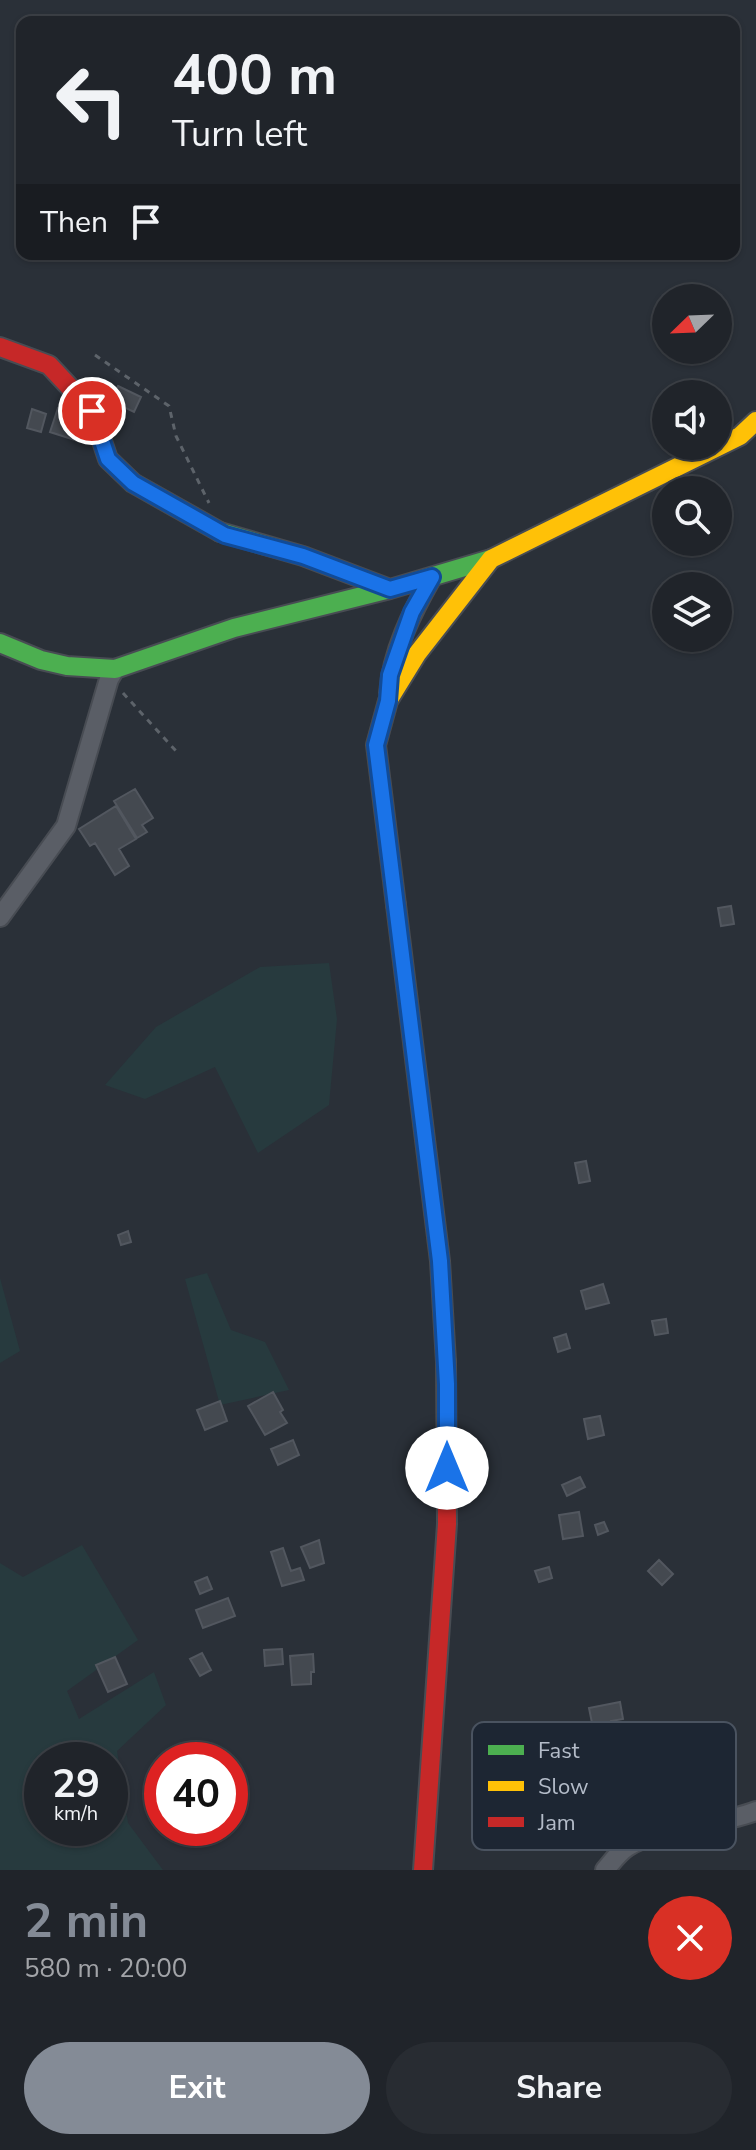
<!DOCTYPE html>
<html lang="en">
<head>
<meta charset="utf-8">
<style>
	:root { --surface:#20242a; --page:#282c32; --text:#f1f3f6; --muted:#a2a4a8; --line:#3d4147; --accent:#848b96 }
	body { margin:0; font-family:"Nunito Sans",sans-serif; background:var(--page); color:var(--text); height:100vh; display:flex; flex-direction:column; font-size:30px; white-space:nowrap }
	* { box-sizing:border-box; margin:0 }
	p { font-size:26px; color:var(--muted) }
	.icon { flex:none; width:44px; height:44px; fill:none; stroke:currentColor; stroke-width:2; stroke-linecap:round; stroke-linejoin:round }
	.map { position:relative; height:1870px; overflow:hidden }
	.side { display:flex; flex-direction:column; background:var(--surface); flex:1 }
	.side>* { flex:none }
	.guide { position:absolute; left:16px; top:16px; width:724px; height:244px; border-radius:16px; box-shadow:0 2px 6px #0004,0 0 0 2px var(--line); background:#20242a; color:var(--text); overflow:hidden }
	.needle { width:52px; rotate:247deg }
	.buttons { position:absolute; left:652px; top:284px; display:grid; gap:16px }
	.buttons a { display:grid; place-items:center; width:80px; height:80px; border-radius:50%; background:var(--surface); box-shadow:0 2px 6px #0004,0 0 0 2px var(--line); font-size:40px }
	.speed { position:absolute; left:24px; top:1742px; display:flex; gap:16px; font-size:40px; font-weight:700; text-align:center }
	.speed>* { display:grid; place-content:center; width:104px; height:104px; border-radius:50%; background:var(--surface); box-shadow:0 2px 6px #0004,0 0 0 2px var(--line); line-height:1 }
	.speed small { font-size:20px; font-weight:400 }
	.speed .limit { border:12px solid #d22; background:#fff; color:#111 }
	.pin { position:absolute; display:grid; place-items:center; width:68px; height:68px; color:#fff; margin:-34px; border:4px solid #fff; border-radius:50%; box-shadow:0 2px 8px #0007 }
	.me { position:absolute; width:88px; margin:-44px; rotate:0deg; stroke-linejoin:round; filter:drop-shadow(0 0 6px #0008) }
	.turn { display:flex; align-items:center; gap:28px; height:168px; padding:0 24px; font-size:36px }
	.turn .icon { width:104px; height:104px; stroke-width:2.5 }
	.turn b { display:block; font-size:56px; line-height:68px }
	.then { display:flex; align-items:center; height:76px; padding:0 24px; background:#0003; gap:16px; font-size:30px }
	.round { display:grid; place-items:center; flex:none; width:84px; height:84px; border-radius:42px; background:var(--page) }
	.head { display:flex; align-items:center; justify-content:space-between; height:136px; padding:0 24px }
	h1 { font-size:48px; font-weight:700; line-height:60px; color:var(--accent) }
	.action { display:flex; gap:16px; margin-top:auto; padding:16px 24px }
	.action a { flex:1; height:92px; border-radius:48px; background:var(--accent); color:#fff; font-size:32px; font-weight:700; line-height:92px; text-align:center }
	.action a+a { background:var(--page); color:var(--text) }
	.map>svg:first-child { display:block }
</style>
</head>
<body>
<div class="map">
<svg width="756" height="1870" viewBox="0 0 756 1870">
	<rect width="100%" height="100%" fill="#2a3038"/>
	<path fill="#273a3e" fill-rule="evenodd" d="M329,963L337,1019L329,1105L258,1153L215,1067L145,1099L105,1085L156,1027L260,967Z
		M207,1273L231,1330L265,1342L289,1390L220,1405L185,1279Z
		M0,1278L20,1351L0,1363Z
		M82,1545L138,1640L67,1691L79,1719L154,1672L166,1705L117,1751L128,1823L163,1870H0V1563L23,1577ZM42,1760H110V1828H42Z"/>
	<path fill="#444950" stroke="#52575f" stroke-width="2" d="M118,386L141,397L134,412L111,401Z
		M58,408L91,419L87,430L82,429L78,441L50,432Z
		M32,409L46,414L41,432L27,428Z
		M135,789L153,818L142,825L147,832L137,838L114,801Z
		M116,806L136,839L119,849L129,866L115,875L95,843L90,846L79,829Z
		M731,906L734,924L721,926L718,908Z
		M586,1161L590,1181L579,1183L575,1163Z
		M128,1231L131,1242L121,1245L118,1235Z
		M603,1284L609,1303L586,1309L581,1291Z
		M666,1319L668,1333L655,1335L652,1321Z
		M566,1334L570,1348L558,1352L554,1338Z
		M273,1392L283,1410L280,1412L287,1423L265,1435L248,1406Z
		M220,1401L227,1421L205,1430L197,1410Z
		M600,1416L604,1435L588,1439L584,1419Z
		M293,1440L299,1455L278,1465L271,1449Z
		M580,1477L585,1487L567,1496L562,1485Z
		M579,1512L583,1536L563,1539L559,1515Z
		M604,1522L608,1531L598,1535L595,1525Z
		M319,1540L324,1563L310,1568L301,1547Z
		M283,1548L291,1571L300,1568L304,1580L282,1586L271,1552Z
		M659,1560L673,1574L662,1585L648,1571Z
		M549,1567L552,1578L539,1582L535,1571Z
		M207,1577L212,1589L200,1594L195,1582Z
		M228,1598L235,1616L203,1628L196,1610Z
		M282,1649L283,1664L265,1666L264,1650Z
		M202,1653L211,1670L200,1676L190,1659Z
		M313,1654L314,1672H311V1684L292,1685L290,1656Z
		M115,1657L127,1684L108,1692L96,1665Z
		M620,1702L623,1719L611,1721L613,1730L617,1729L620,1744L597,1748L589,1708Z"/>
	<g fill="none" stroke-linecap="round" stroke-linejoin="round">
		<defs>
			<path id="street" d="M389,693C392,652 412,612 432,577
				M0,917L66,826L109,679L115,669
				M605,1870C612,1862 618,1853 627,1847C658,1827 718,1826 756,1811"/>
			<path id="fast" d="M220,532L303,556L390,589
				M0,643L41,660L67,666L115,669L234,628L390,589L491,559
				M396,905L440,1261L446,1362"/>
			<path id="slow" d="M396,905L376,745L388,701L417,654L491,559L740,436L756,421"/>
			<path id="jam" d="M0,347L49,365L92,411L108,459L133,483L220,532
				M423,1870L447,1524L446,1362"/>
		</defs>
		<use href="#street" stroke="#484c53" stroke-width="22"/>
		<use href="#fast" stroke="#484c53" stroke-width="22"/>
		<use href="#slow" stroke="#484c53" stroke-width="22"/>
		<use href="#jam" stroke="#484c53" stroke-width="22"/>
		<path stroke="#5d636a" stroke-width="3" stroke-dasharray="6 6" stroke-linecap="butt" d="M95,355L169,406L176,436L209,503
			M123,693L176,751"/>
		<use href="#street" stroke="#5a5e66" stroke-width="18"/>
		<use href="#fast" stroke="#4caf50" stroke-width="18"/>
		<use href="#slow" stroke="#ffc107" stroke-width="18"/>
		<use href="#jam" stroke="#c62828" stroke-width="18"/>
	</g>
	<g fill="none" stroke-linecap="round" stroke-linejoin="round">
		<defs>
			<path id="route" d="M92,411L108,459L133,483L225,535L303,556L390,589L432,577L412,612L390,675L388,701L376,745L440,1261L447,1384V1468"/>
		</defs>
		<use href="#route" stroke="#114b97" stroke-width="20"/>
		<use href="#route" stroke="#1a73e8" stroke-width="14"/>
	</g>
	<rect x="472" y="1722" width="264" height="128" rx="12" fill="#1d2633" stroke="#4a5360" stroke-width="2"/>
	<rect x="488" y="1745" width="36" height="10" fill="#4caf50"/>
	<rect x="488" y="1781" width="36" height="10" fill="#ffc107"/>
	<rect x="488" y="1817" width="36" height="10" fill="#c62828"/>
	<g font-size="22" fill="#b4bcc9">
		<text x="538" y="1758">Fast</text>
		<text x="538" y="1794">Slow</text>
		<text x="538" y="1830">Jam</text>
	</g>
</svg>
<div class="buttons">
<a><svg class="needle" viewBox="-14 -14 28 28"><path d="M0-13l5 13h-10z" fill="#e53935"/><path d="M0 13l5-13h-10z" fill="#a2a4a8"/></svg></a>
<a><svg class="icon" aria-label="sound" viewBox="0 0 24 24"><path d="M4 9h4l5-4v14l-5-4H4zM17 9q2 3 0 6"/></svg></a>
<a><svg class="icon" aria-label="search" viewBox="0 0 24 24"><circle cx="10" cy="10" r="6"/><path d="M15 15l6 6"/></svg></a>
<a><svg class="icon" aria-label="layers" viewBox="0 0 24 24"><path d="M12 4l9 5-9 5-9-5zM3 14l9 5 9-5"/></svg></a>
</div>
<div class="speed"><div>29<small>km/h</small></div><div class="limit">40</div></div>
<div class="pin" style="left:92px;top:411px;background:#d93025"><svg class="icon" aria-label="arrive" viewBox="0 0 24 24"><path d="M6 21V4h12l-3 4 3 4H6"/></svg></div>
<svg class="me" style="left:447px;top:1468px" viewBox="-20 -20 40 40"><circle r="19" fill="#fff"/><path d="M0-13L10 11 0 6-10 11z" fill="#1a73e8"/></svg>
<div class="guide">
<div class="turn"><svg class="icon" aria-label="left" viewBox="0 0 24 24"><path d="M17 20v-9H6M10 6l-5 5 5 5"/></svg><div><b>400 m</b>Turn left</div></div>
<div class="then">Then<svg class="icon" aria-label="arrive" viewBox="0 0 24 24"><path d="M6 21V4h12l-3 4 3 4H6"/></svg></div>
</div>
</div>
<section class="side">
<div class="head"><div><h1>2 min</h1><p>580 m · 20:00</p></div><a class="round" style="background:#d93025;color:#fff"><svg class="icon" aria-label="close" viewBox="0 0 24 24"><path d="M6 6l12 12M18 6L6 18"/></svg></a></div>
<div class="action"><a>Exit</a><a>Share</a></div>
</section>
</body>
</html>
